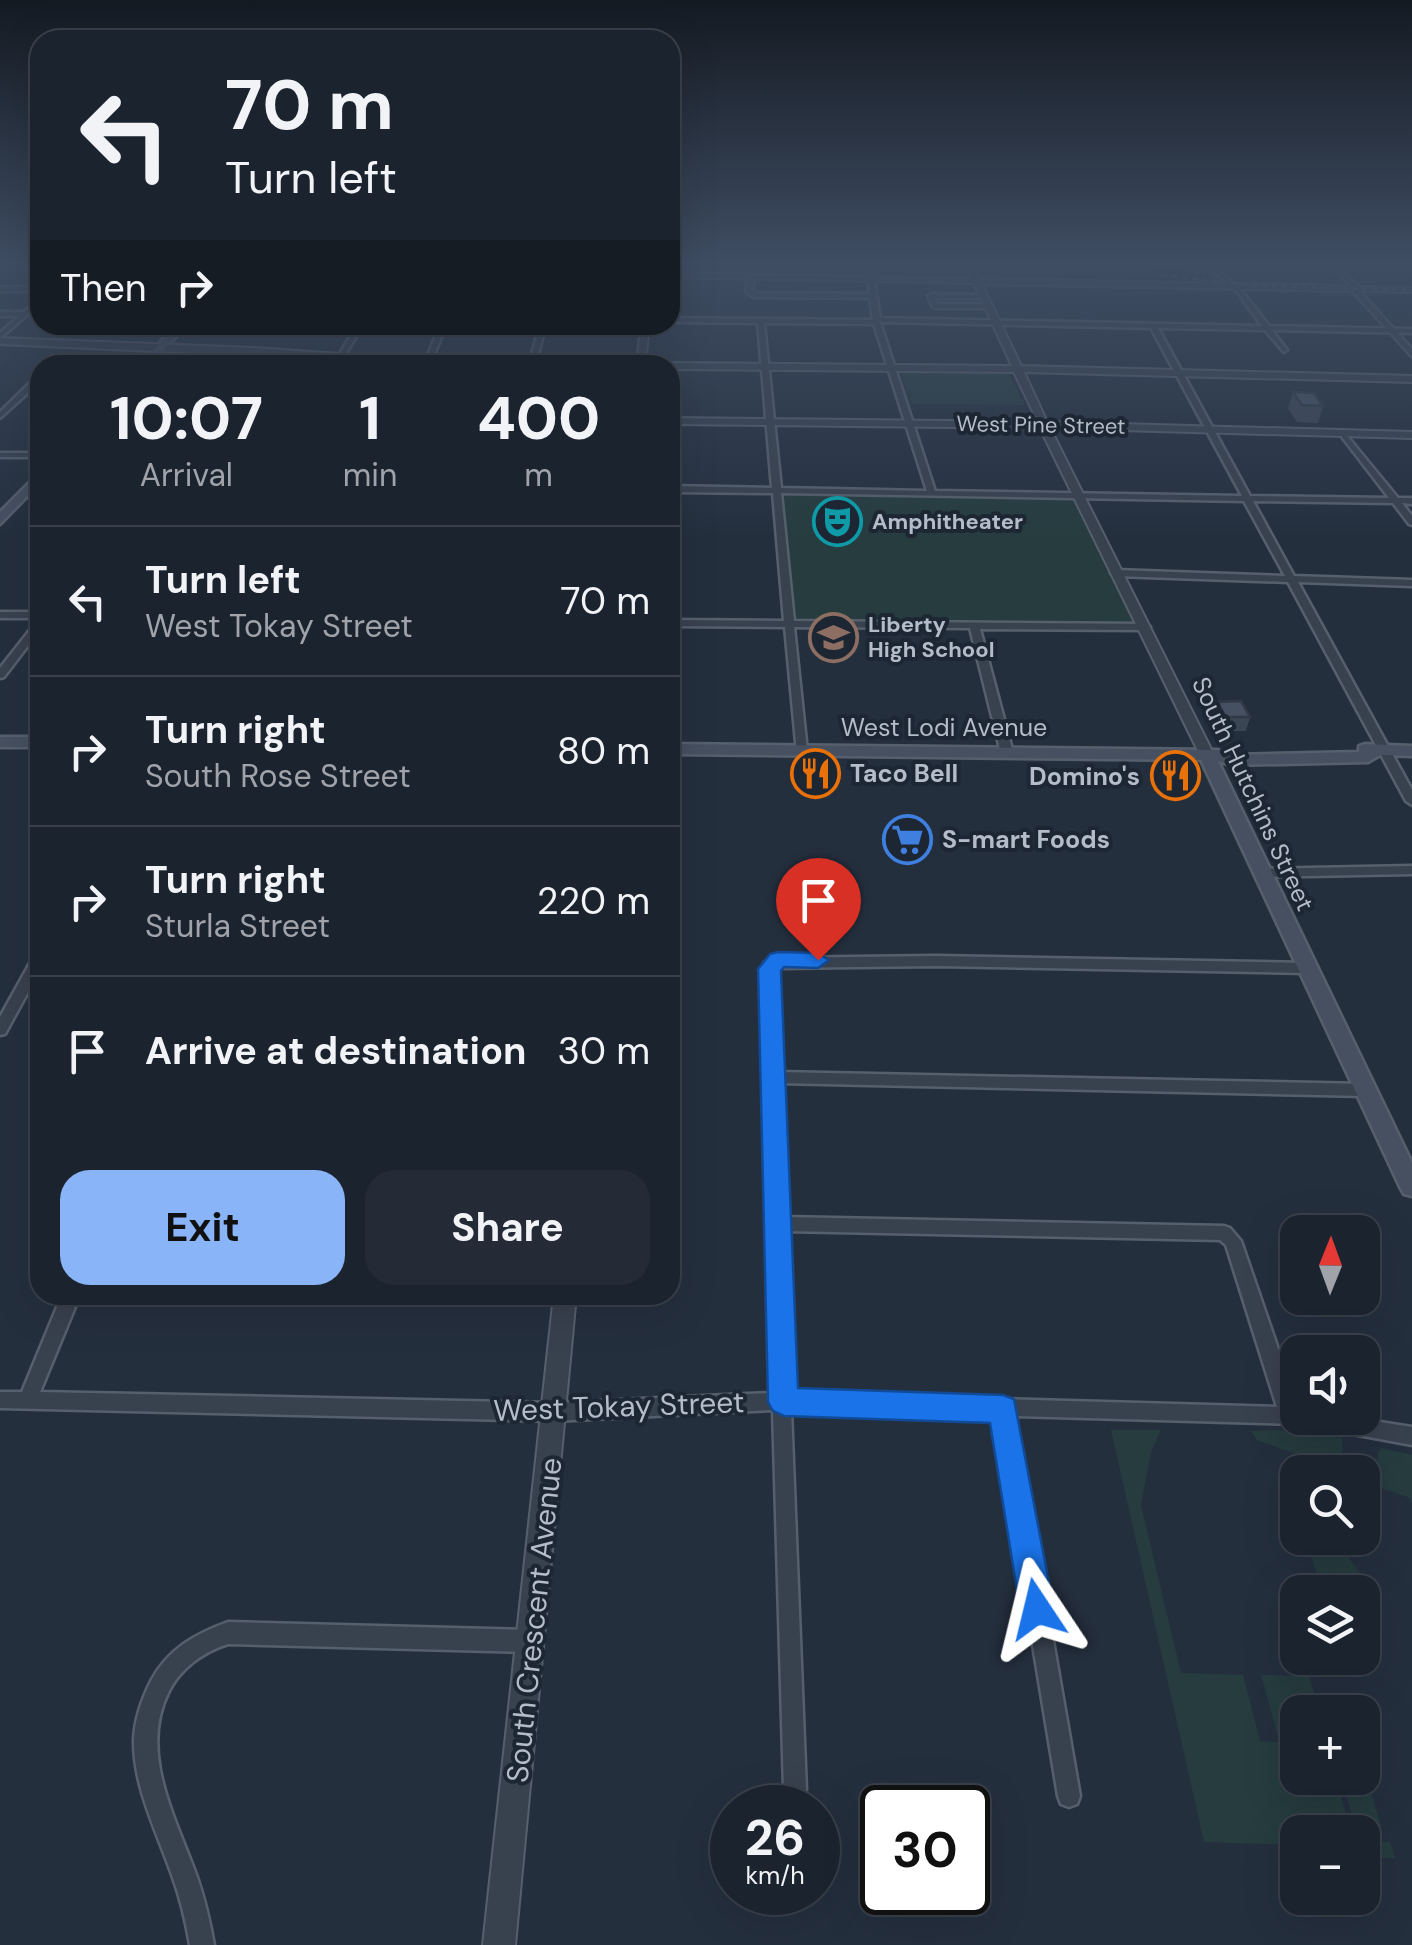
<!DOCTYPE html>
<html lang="en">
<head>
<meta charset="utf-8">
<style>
	:root { --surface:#1b232e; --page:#242b36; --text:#f1f3f6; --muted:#a0a4aa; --line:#39404a; --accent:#8ab4f8 }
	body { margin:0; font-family:"DM Sans",sans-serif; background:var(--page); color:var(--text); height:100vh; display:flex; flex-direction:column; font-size:38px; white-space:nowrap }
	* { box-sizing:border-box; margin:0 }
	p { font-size:32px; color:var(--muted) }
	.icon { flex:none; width:55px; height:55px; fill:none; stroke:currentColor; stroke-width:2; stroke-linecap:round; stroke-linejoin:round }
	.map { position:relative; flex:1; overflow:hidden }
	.details { position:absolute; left:30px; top:355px; width:650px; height:950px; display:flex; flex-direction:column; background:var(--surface); border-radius:30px; box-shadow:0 10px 40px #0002,0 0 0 2px var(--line) }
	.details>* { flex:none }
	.guide { position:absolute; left:30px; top:30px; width:650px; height:305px; border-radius:30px; box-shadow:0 10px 40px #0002,0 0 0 2px var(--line); background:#1b232e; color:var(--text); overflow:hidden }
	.needle { width:65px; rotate:1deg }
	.controls { position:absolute; left:1280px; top:1215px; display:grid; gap:20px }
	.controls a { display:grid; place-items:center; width:100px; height:100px; border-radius:20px; background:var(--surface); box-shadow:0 10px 40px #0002,0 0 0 2px var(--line); font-size:50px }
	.speed { position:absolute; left:710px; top:1785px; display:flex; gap:20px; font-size:50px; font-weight:700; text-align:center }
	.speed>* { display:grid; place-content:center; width:130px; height:130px; border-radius:50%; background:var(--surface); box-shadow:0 10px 40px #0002,0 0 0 2px var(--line); line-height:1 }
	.speed small { font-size:25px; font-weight:400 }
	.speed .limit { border:5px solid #111; border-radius:15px; background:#fff; color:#111 }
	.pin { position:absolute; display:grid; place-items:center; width:85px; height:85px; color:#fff; margin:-102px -42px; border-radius:50% 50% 50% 0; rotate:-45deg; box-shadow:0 0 10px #0007 }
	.pin .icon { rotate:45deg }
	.me { position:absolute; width:110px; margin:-55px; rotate:350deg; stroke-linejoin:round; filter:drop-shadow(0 0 8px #0008) }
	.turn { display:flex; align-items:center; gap:35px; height:210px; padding:0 30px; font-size:45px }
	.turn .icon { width:130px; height:130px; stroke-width:2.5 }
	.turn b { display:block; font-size:70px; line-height:85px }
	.then { display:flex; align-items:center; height:95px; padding:0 30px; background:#0003; gap:20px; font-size:38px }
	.eta { display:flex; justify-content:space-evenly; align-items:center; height:170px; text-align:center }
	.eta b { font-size:60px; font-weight:700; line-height:70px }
	.primary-button { display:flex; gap:20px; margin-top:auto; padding:20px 30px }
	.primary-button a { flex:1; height:115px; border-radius:30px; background:var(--accent); color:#111; font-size:40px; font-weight:700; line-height:115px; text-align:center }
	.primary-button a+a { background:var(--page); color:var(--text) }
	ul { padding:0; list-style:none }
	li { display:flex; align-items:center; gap:30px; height:150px; padding:0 30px; border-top:2px solid var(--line) }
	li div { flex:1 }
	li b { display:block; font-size:38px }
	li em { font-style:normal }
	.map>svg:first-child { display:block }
</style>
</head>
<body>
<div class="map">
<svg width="1412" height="1945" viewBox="0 0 1412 1945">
	<rect width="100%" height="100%" fill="#242f3e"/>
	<path fill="#263c3f" d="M900,371L1008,372L1025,405L911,404Z
		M776,490L1078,493L1145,627L791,624Z
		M1111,1430H1161L1151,1452L1141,1505L1181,1673L1243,1675L1260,1741L1297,1743L1298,1778H1336L1351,1832H1298L1297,1845L1204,1842Z
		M1279,1430L1342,1438L1343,1471L1311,1472L1310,1459L1257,1440L1251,1431Z
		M1382,1448L1412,1455V1503L1408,1497L1377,1487L1378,1452Z
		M1310,1553H1345L1359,1571L1379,1626H1363L1362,1592H1323Z
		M1261,1675L1309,1676L1320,1712H1298L1297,1740H1279Z
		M1363,1765L1381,1826H1371L1375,1842H1390L1395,1858H1364L1362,1832H1357L1341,1778H1362Z"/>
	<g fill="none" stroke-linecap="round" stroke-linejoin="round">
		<defs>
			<path id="minor" d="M866,265H872L880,318L1262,326L1238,293L1209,268L1157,265H1212L1242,291L1269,326L1412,329V333L1272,330L1287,350L1284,352L1265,330L1158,328L1250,496L1389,498L1339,433L1343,431L1398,498H1412V504L1402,503L1412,516V525L1409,524L1393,503L1253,501L1294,576L1412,580V586L1298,582L1412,790V805L1406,801L1288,582L1116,576L1111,573L1116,570L1285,576L1244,501L781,493L794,621L1145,624L1150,627L1145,630L980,629L1013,753L1007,756L1001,753L970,628L794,627L807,751L805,753H797L785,627L670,626V620L784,621L773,493L670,492V486L772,488L758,323L670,322V318L873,320L870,298L753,297L746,291L748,276L751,274L754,276L752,291L755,293L870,294ZM880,322L1151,328L1242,496L935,491ZM764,323L874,324L927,491L781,488Z
				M0,287H40V291H0Z
				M931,294L982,295L984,298H935L937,304H986L989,306L986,308H935L932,306L928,296Z
				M40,299V304L0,338V333L19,316H0V312H24Z
				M357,325H363L339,365H333Z
				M440,325H446L430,365H424Z
				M540,325H546L535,365H529Z
				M253,350L258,351L247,365H240Z
				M37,376H40V382L0,418V412Z
				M0,453H40V457H0Z
				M0,612H40V618H0Z
				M40,620V630L4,677L0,678V668L37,621Z
				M1412,866V874L1262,877L1256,873L1262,869Z
				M40,952V970L5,1034L0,1035V1017L35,954Z
				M937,956L1308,963L1315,968L1308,973L937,966L778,968V1072L1366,1084L1371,1086L1374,1090L1371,1094L1366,1096L778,1083L784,1217L1224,1226L1230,1228L1241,1241L1298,1407V1418H1355L1412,1427V1445L1299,1424L1014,1416L1080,1796L1077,1804L1069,1807L1061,1804L1058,1796L995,1416L791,1410L806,1790L803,1798L795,1801L787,1798L784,1790L773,1410L554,1421L0,1408V1392H22L62,1295H80L40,1392L554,1403L772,1393L763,1057L764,963L771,958ZM784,1231L1220,1240L1226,1245L1277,1407L791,1393Z
				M228,1622L531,1630L538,1634L542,1641L538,1648L531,1652L228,1644C203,1652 181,1668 169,1691C138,1752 176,1819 197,1877C205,1900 210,1922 214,1945H190C186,1922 181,1900 173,1878C158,1834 133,1787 134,1739C135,1718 142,1699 151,1681C168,1649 195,1634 228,1622Z"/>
			<path id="tertiary" d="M960,265H973L979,279L1352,286L1329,265H1337L1359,287L1412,288V292L1360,291L1412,349V357L1352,291L982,284L1021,366L1412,376V382L1024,372L1047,422L1412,432V438L1050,428L1214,755L1212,758H1202L1200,755L1040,428L670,424V418L1038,422L1014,372L670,369V365H666L670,363L1012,366L974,283L670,277V273L972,279L967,268Z
				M641,325H649L645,365H637Z
				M0,338L255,348L454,362L458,365L0,344Z
				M554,1295H576L515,1945H483Z"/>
			<path id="secondary" d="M176,325H186L151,365H140Z
				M40,472V483L0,524V512Z
				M0,737H40V747H0Z
				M670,744L1217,750L1233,755L1359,752V746L1365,744L1412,746V756L1380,755L1368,762L1231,765L1218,761L1412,1163V1196L1404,1194L1400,1187L1201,760L670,754Z"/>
		</defs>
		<use href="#minor" stroke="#565f6c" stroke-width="5"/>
		<use href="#tertiary" stroke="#565f6c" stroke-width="4"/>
		<use href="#secondary" stroke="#565f6c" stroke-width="5"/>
		<use href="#minor" fill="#38414e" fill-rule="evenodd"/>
		<use href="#tertiary" fill="#38414e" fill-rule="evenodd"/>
		<use href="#secondary" fill="#465061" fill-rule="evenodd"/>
		<path stroke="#5a6575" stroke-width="2.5" stroke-dasharray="5 5" stroke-linecap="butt" d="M1073,265L1259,286L1412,290"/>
	</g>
	<path fill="#3b4654" d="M1293,392L1323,406L1318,423L1297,422L1288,409Z
		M1217,702L1250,717L1246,731H1222L1213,716Z
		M1168,754L1191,768L1187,783H1170L1164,769Z"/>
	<path fill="#455162" stroke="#303945" stroke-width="2.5" d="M1293,392L1314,393L1323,406L1302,405Z
		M1241,701L1250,717H1226L1217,702Z
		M1168,754H1185L1191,768H1174Z"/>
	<linearGradient id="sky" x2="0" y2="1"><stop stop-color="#141a22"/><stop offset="0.49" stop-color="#3f4d63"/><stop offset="1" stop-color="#3f4d63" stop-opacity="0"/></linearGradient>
	<rect width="1412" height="537" fill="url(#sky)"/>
	<path fill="#1a73e8" stroke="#114b97" stroke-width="2.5" d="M778,952L818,953L829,960L818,968L784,967L781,971L798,1388L1003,1395L1014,1399L1054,1609L1049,1621L1037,1626L1025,1621L1020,1609L990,1423L784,1416L773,1411L768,1402L758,969L770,954Z"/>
	<defs>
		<symbol id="theatre-ring" viewBox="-11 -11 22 22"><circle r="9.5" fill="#1d2633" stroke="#0f9aa8" stroke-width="1.5"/><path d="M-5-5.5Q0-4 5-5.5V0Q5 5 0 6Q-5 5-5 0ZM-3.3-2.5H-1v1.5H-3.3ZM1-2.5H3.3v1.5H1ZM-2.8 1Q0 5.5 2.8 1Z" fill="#0f9aa8"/></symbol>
		<symbol id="school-ring" viewBox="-11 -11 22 22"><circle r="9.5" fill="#1d2633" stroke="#8d6e63" stroke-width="1.5"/><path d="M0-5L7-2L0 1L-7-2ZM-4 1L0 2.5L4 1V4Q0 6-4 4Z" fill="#8d6e63"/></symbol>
		<symbol id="restaurant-ring" viewBox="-11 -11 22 22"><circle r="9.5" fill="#1d2633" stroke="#e8710a" stroke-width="1.5"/><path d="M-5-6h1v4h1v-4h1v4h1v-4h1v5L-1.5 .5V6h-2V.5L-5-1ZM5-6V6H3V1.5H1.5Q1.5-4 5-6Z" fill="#e8710a"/></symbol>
		<symbol id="supermarket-ring" viewBox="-11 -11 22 22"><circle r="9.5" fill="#1d2633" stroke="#3f7fe0" stroke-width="1.5"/><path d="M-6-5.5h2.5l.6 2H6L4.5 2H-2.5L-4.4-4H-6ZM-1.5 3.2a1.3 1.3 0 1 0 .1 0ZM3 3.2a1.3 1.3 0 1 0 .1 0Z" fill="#3f7fe0"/></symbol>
	</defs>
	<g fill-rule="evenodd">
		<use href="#theatre-ring" x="810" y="494" width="55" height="55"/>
		<use href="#school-ring" x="806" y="610" width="55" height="55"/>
		<use href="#restaurant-ring" x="788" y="746" width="55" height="55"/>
		<use href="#restaurant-ring" x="1148" y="748" width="55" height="55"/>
		<use href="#supermarket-ring" x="880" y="812" width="55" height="55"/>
	</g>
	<g text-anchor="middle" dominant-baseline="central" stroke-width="8" stroke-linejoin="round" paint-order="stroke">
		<g font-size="22" fill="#b4bcc9" stroke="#1d2633">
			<text transform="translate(1041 425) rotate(1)">West Pine Street</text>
		</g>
		<g font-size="22" font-weight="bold" fill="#b4bcc9" stroke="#1d2633" text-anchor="start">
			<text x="872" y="521">Amphitheater</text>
			<text x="868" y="624">Liberty<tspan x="868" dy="25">High School</tspan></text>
		</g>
		<g font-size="25" fill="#b4bcc9" stroke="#1d2633">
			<text x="944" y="727">West Lodi Avenue</text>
			<text transform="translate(1253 794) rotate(65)">South Hutchins Street</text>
		</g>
		<g font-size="25" font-weight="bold" fill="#b4bcc9" stroke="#1d2633" text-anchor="start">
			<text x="850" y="773">Taco Bell</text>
			<text x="1140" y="776" text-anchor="end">Domino's</text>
			<text x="942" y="839">S-mart Foods</text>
		</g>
		<g font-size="30" fill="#b4bcc9" stroke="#1d2633">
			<text transform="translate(619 1406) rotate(-2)">West Tokay Street</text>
			<text transform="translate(534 1620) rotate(-84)">South Crescent Avenue</text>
		</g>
	</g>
</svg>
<div class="controls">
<a><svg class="needle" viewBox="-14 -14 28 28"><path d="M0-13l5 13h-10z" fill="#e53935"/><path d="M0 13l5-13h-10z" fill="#a0a4aa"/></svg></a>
<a><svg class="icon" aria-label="sound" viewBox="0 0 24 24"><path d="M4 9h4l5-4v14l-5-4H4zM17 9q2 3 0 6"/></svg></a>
<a><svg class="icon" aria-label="search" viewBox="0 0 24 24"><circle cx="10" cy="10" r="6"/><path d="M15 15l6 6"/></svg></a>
<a><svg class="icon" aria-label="layers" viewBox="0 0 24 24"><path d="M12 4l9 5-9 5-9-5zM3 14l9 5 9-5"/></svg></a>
<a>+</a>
<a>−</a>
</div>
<div class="speed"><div>26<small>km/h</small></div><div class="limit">30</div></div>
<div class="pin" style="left:818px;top:960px;background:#d93025"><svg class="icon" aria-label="arrive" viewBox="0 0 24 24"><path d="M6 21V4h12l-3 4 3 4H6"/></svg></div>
<svg class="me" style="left:1037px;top:1609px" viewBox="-20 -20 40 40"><path d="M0-17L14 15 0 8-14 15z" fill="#1a73e8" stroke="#fff" stroke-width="4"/></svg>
<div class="guide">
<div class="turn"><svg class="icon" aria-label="left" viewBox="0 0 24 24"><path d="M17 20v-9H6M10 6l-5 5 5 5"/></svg><div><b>70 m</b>Turn left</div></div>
<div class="then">Then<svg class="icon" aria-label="right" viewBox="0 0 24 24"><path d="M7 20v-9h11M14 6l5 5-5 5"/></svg></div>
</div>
<section class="details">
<div class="eta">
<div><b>10:07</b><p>Arrival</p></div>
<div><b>1</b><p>min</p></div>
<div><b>400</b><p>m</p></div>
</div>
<ul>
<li><svg class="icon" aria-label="left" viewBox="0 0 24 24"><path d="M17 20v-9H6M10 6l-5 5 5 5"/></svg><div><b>Turn left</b><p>West Tokay Street</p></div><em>70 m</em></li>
<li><svg class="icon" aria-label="right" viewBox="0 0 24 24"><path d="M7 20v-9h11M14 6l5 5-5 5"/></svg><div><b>Turn right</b><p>South Rose Street</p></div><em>80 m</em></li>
<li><svg class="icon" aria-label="right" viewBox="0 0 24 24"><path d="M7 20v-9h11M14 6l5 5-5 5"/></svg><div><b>Turn right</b><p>Sturla Street</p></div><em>220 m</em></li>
<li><svg class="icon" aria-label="arrive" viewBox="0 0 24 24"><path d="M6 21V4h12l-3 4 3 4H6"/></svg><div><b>Arrive at destination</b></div><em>30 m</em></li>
</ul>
<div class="primary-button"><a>Exit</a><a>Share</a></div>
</section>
</div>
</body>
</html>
